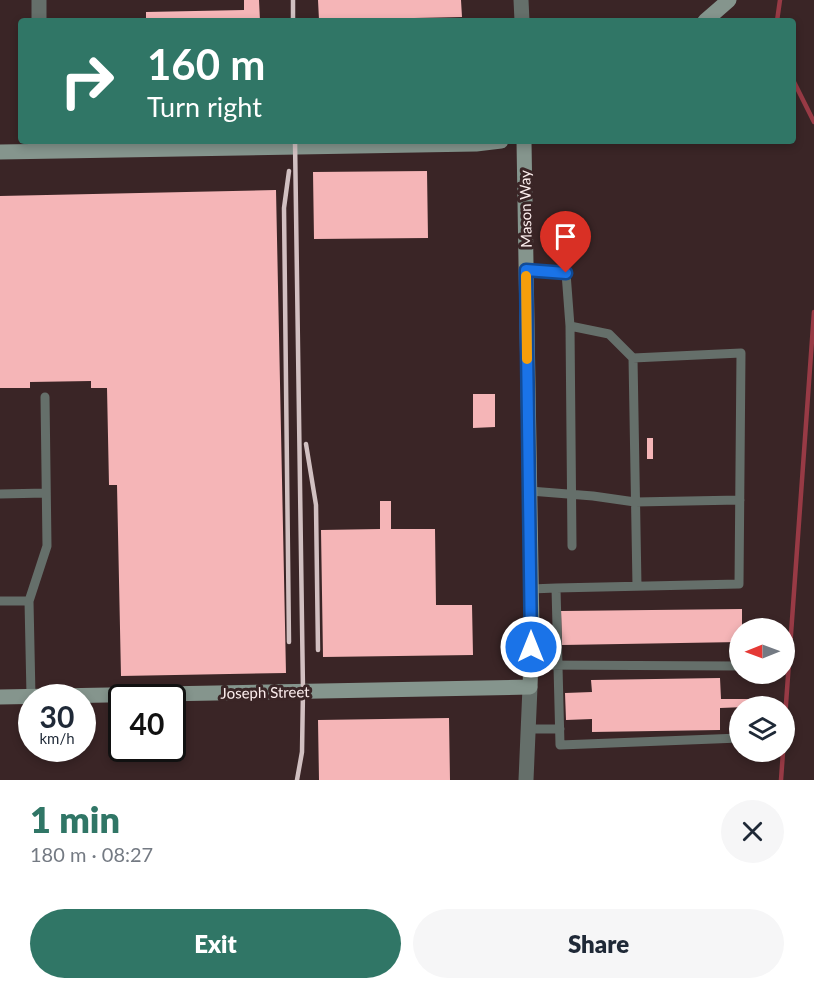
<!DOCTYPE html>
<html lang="en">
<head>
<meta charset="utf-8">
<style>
	:root { --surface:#fff; --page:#f6f6f7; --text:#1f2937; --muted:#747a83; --accent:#307666 }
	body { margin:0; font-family:Lato,sans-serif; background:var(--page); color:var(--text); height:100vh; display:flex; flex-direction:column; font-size:22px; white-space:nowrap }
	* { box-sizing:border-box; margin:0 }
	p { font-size:20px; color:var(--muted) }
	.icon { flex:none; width:33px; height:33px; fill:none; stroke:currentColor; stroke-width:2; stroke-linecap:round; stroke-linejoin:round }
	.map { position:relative; height:780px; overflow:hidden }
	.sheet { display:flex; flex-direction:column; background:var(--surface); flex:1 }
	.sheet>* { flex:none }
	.guide { position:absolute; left:18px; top:18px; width:778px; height:126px; border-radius:6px; box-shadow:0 3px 9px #0003; background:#307666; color:#fff; overflow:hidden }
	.needle { width:39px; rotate:269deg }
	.controls { position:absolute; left:729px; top:618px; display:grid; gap:12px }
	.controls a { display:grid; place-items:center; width:66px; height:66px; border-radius:50%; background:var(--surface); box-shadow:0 3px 9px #0003; font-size:30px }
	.speed { position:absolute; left:18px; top:684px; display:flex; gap:12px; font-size:30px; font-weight:700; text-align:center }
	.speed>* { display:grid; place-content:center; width:78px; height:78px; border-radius:50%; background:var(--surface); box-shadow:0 3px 9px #0003; line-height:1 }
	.speed small { font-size:15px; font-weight:400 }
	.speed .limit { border:3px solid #111; border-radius:9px; background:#fff; color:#111 }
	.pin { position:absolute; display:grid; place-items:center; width:51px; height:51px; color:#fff; margin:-62px -26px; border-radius:50% 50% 50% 0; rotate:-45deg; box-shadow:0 0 6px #0007 }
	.pin .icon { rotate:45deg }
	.me { position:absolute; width:66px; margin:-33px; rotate:0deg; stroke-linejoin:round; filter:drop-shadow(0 0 4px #0008) }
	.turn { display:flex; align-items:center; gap:21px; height:126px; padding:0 30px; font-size:27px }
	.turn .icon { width:78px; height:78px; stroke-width:2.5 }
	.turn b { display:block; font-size:42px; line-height:51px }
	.round { display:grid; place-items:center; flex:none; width:63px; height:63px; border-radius:32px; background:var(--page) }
	.headline { display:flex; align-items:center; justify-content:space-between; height:102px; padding:0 30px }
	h1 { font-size:36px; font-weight:800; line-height:45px; color:var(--accent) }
	.button { display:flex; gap:12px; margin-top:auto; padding:12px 30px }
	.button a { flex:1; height:69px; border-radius:36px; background:var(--accent); color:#fff; font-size:24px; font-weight:800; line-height:69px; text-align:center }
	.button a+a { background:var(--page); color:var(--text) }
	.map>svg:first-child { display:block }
</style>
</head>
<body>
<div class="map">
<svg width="814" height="780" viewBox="0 0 814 780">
	<rect width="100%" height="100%" fill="#3a2526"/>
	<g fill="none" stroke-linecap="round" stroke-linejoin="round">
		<path stroke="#983a45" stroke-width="4.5" d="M777,21L780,0
			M794,82L814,122
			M784,732L814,312
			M781,780L783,752"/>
	</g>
	<path fill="#f5b5b7" d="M244,0H259L260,21H146V12L244,10Z
		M318,0H461L462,17L319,20Z
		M427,171L428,238L314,239L313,172Z
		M276,190L286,673L121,676L117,485H109L107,388H91V381L30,382V388H0V196Z
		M473,394H495V427L473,428Z
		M647,438H653V459H647Z
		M380,501H391V529H435L436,605H472L473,655L323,657L321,530L380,529Z
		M742,609V628H740V642L562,645L561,611Z
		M720,678L721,699H766L767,706L720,708V730L592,732V719L566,720L565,693L592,692L591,680Z
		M449,718L450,780H319L318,720Z"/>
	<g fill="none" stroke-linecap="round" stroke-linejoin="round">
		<path stroke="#656f6a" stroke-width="9" d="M526,270L566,273L570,326
			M530,491L593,496L635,502L740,500
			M0,494L46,493
			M572,546L570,326L609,334L633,358
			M556,588L560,745L740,738
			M531,589L556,588L739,584L741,353L633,358L637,586
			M0,601H29
			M531,665L740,666
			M31,696L29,601L47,546L45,397
			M528,729H560"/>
		<path stroke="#656f6a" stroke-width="15" d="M39,0V21
			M521,0L522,21
			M526,780L530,687"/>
		<path stroke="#85958d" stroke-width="15" d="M705,21L729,0
			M0,152L476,144L501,141
			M0,697L530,687L532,630L524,141"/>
		<path stroke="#d1c0c1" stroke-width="4.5" d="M293,0V21
			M295,141L303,691L302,752L297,780
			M306,444L316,505L318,650
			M289,642L284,208L289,171"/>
	</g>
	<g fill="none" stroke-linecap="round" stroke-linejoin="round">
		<defs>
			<path id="route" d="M531,647L526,270L566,273"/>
		</defs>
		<use href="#route" stroke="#114b97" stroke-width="15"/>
		<use href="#route" stroke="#1a73e8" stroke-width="10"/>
		<path stroke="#f59e0b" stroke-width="10" d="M526,276L527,359"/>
	</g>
	<g text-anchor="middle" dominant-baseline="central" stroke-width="6" stroke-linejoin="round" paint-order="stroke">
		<g font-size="15" fill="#fceded" stroke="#3a2526">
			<text transform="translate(525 209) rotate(-91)">Mason Way</text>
			<text transform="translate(265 692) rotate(-1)">Joseph Street</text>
		</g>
	</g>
</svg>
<div class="controls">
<a><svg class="needle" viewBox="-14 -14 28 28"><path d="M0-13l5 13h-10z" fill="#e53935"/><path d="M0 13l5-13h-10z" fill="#747a83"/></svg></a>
<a><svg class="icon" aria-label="layers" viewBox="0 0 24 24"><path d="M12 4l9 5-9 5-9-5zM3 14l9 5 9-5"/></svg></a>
</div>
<div class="speed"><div>30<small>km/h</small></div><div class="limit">40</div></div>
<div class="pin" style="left:566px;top:273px;background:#d93025"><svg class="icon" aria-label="arrive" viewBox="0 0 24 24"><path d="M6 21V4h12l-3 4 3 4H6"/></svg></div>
<svg class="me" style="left:531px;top:647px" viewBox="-20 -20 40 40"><circle r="17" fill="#1a73e8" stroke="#fff" stroke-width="3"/><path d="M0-11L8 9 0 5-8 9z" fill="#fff"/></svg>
<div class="guide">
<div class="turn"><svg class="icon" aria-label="right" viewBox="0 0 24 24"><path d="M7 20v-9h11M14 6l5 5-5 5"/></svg><div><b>160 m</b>Turn right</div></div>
</div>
</div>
<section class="sheet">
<div class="headline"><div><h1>1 min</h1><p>180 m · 08:27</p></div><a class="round"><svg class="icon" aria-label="close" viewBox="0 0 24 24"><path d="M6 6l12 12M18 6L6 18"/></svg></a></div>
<div class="button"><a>Exit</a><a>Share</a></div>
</section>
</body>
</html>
